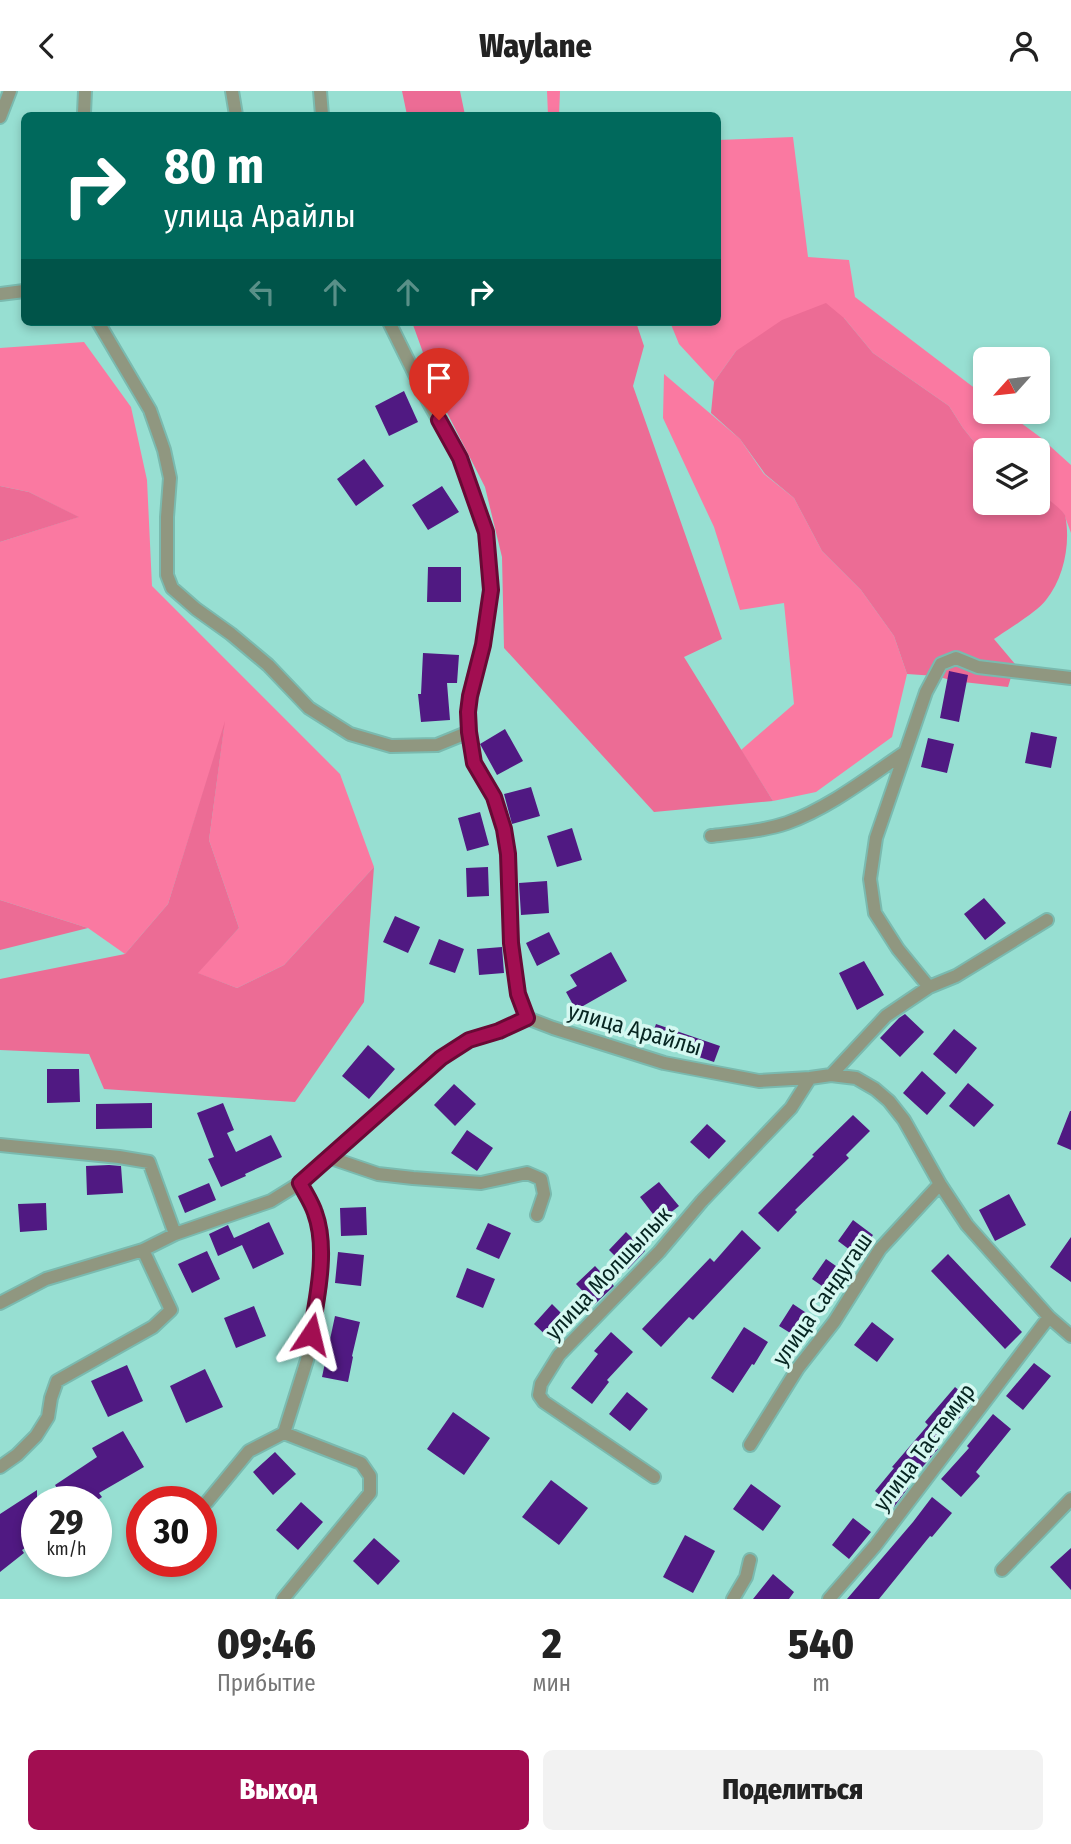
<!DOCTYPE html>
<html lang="ru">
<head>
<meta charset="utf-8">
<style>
	:root { --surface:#fff; --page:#f2f2f2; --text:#222; --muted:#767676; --accent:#a20e51 }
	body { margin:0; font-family:"Fira Sans Condensed",sans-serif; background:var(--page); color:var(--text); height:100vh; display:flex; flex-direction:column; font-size:26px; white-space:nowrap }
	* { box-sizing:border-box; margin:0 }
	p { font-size:23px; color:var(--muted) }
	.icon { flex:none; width:38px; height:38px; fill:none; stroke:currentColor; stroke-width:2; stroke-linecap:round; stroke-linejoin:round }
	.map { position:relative; height:1508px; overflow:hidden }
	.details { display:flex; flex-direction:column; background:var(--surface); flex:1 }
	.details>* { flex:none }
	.guide { position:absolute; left:21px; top:21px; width:700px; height:214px; border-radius:10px; box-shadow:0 4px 10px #0003; background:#00695c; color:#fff; overflow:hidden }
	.needle { width:46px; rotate:243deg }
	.controls { position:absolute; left:973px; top:256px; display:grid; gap:14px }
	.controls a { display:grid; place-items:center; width:77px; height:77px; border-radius:10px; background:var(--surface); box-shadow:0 4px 10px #0003; font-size:35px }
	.speed { position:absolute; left:21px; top:1395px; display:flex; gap:14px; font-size:35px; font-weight:700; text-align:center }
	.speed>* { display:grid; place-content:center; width:91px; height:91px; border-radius:50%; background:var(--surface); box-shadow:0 4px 10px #0003; line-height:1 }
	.speed small { font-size:18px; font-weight:400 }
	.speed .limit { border:10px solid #d22; background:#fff; color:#111 }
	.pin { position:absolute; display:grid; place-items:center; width:60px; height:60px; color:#fff; margin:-72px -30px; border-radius:50% 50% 50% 0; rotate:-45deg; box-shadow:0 0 7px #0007 }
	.pin .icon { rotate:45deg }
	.me { position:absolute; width:77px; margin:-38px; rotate:10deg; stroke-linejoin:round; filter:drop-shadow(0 0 5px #0008) }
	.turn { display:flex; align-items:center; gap:24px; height:147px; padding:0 28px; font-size:32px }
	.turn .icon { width:91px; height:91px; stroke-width:2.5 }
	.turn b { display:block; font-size:49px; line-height:60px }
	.lanes { display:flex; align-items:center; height:66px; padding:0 28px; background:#0003; justify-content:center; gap:35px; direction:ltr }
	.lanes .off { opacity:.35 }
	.eta { display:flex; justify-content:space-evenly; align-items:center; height:119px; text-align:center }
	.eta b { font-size:42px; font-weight:800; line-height:49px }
	.primary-button { display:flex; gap:14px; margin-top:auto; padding:14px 28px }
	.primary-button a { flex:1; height:80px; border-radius:10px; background:var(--accent); color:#fff; font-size:28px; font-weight:800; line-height:80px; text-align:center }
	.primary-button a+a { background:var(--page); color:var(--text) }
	header { display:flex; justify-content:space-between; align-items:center; height:91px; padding:0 28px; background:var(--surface); font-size:32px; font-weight:800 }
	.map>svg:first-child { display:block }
</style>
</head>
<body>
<header><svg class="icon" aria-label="back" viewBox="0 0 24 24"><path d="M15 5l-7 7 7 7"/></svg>Waylane<svg class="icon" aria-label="person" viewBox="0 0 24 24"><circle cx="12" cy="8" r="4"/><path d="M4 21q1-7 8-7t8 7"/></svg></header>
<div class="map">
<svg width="1071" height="1508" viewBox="0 0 1071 1508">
	<rect width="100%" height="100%" fill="#97dfd2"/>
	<path fill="#fa79a1" d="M547,0H560L559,24H548Z
		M793,46L808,166L849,169L855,206L985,305V320H1005L1040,346L1071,374V442L1064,423L1042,403L1038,397V359H989L975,352L963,337L949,315L873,262L844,227L736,260L714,291L679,253L670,231H718V49Z
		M84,251L131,316L147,389L152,495L340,683L374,776L284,874L237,897L197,882L239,837L209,749L224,636L168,813L125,863L88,837L0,809V451L78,426L29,401L0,395V257Z
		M664,283L740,348L764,383L794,407L822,460L861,499L894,545L907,583L892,646L816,701L773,710L741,659L794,613L784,512L740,519L714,436L663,327Z"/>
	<path fill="#ec6c95" d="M402,0H460L465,24H407Z
		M826,212L844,227L873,262L949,315L963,337L975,352L989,359H985V411H1038V397C1045,408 1058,414 1065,424C1071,451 1064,487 1046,509C1037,521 1007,539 994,548L1015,573L1008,596L954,590L936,585L907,583L894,545L861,499L822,460L794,407L765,383L740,348L711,322L714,291L736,260L782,229Z
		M412,231H636L644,255L633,295L722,548L684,566L773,710L654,721L504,557L502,466L485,396L439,306Z
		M0,395L29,401L79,426L0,451Z
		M225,630L209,749L239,837L198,882L237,897L284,874L374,776L364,911L295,1011L104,998L89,963L0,959V888L125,863L168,813Z
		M0,809L88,837L0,859Z"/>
	<path fill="#501982" d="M404,300L418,331L389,345L375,315Z
		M364,368L384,395L356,415L337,388Z
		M442,395L459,421L428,439L412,414Z
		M428,476H461V511H427Z
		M423,562L459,564L457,592H447L450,629L421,631L418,603H421Z
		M949,580L968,584L959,631L940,627Z
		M505,638L523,670L497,684L480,653Z
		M1031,641L1057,646L1051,677L1025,672Z
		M928,647L954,653L947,682L921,676Z
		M531,696L540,725L512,733L504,703Z
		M480,721L489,754L467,760L458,727Z
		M572,737L582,769L557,776L547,745Z
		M488,776L489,805L467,806L466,777Z
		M547,790L549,822L521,824L519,792Z
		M984,807L1006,832L985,849L964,823Z
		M395,825L420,836L408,862L383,851Z
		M549,841L560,863L537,875L526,852Z
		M439,848L464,858L455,882L429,873Z
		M502,856L504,882L479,884L477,858Z
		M611,861L627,890L576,919L566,901L577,895L570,884Z
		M864,870L884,904L857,919L839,882Z
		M905,923L924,941L900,966L880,947L899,927Z
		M656,933L720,955L714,971L650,950Z
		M954,938L977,957L956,983L933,963Z
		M368,954L395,978L369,1008L342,985Z
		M47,978H79L80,1011L47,1012Z
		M922,980L946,1002L927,1024L903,1002Z
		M968,992L994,1014L974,1036L949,1015Z
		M454,993L476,1013L455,1035L434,1014Z
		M152,1012V1037L96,1038V1013Z
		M223,1012L234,1039L227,1042L236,1061L271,1044L282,1066L245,1083L246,1085L221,1096L208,1068L214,1066L197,1022Z
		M1070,1020H1071V1059L1057,1053Z
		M853,1024L870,1040L846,1064L849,1067L795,1119L797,1121L778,1141L758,1122L814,1065L812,1064Z
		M707,1033L726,1050L709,1068L690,1051Z
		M467,1039L493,1057L477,1080L451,1062Z
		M109,1074L121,1075L123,1102L87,1104L86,1075Z
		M659,1091L679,1115L659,1131L640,1106Z
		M209,1092L216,1109L185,1122L178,1105Z
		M1009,1103L1026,1134L995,1150L979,1119Z
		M46,1112L47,1139L20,1141L18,1113Z
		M366,1116L367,1144L341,1145L340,1117Z
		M853,1129L873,1144L858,1165L838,1150Z
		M269,1131L284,1163L253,1178L242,1154L218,1165L209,1143L228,1134L234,1147Z
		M488,1132L511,1142L499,1168L476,1158Z
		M742,1139L761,1157L693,1229L689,1226L661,1256L642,1238L710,1167L714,1171Z
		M626,1141L645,1160L628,1178L609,1159Z
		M1071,1146V1191L1050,1176Z
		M207,1160L220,1188L192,1202L178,1173Z
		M338,1161L364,1164L361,1195L335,1192Z
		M948,1163L1022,1241L1005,1258L931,1180Z
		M826,1168L846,1182L832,1202L812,1188Z
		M595,1175L614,1195L595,1213L576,1193Z
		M467,1177L495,1188L483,1217L456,1206Z
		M552,1213L569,1230L551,1249L534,1233Z
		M793,1213L814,1227L800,1248L779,1235Z
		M254,1215L266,1245L236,1257L224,1227Z
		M335,1225L360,1231L352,1265L353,1266L348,1291L322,1286Z
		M872,1231L894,1248L877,1271L854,1254Z
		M744,1236L768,1251L754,1274L752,1273L733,1302L711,1287Z
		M611,1241L633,1261L607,1289L609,1291L592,1313L571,1297L598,1263L594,1260Z
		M1034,1272L1051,1285L1023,1319L1006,1305Z
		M127,1274L143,1310L108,1326L91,1290Z
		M205,1278L223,1316L186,1332L170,1295Z
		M955,1296L973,1311L935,1355L938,1358L906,1395L908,1397L894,1416L875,1400L894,1377L892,1376L928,1334L925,1331Z
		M627,1301L648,1318L630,1340L609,1323Z
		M453,1321L490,1347L464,1384L427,1358Z
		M993,1323L1011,1338L976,1381L980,1385L961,1406L941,1388L969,1357L967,1355Z
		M123,1340L144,1376L99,1402L102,1406L96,1410H66L55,1394L97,1366L92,1357Z
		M275,1361L296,1383L273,1404L253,1381Z
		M551,1389L588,1417L559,1454L522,1426Z
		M751,1393L781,1415L763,1440L733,1418Z
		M37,1399V1449L22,1459L24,1462L0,1481V1423Z
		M932,1406L952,1422L932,1446L930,1445L879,1508H847L913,1431Z
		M301,1411L323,1431L298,1459L276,1439Z
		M853,1427L871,1441L849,1468L832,1454Z
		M685,1444L715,1460L693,1502L663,1486Z
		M374,1447L400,1470L378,1494L353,1470Z
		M1071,1457V1499L1050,1476Z
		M773,1483L794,1501L789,1508H753Z"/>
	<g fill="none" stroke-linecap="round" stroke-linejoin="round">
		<defs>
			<path id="minor" d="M232,0L236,24
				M320,0L322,24
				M84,22L85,0
				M0,26L10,0
				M0,203L24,200
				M98,231L150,319L164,359L170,387L167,426V484L172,497L196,518L231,543L268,574L309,617L350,643L391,655L437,654L469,641
				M389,231L428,310L460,367L486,441L491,499L483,554L473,590L468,621L469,641L474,672L494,706L504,739L508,763L511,852L518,903L527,927
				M711,745C736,742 763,740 787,732C829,717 867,687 904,662
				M929,896L898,858L875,822L870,788L876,747L926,601L941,573L956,567L978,576L1071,587
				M831,984L886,925L929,896L956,885L1047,829
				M0,1054L119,1066L149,1071L175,1143
				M328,1066L378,1083L413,1087L481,1092L527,1082L541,1088L544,1103L537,1124
				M0,1212L46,1188L143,1159L175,1143L271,1110L300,1092L441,967L469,949L499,940L527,927L553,937L664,972L759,990L810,987L831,984L856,987L875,998L889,1010L904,1029L940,1093L967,1134L1049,1226L1071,1245
				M750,1354L798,1277L834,1231L880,1158L940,1093
				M0,1376L17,1364L36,1345L48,1326L51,1307L57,1290L153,1236L171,1219L143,1159
				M654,1386L544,1311L539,1304L541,1293L559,1264L659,1161L702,1110L791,1017L810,987
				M207,1411L249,1360L284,1342L307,1269L320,1193L321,1152L316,1123L300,1092
				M1002,1479L1071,1408
				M283,1508L370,1402V1385L361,1372L284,1342
				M733,1508L746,1486L750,1469
				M829,1508L875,1455L1049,1226"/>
		</defs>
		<use href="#minor" stroke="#7abaaf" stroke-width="16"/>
		<use href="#minor" stroke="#909780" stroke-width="12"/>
	</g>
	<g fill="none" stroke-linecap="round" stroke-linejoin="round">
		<defs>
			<path id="route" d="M311,1243C317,1207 328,1157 315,1122C312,1112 305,1102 300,1092L441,967L469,949L499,940L527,927L518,903L511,852L508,763L504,738L494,706L474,672L469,641L468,621L470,605L483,554L491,499L486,441L460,367L439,329"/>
		</defs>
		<use href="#route" stroke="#690935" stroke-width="18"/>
		<use href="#route" stroke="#a20e51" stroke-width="12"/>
	</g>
	<g text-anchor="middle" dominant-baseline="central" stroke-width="7" stroke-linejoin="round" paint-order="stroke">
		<g font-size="23" fill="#062521" stroke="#d5f8f1">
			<text transform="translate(635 938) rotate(16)">улица Арайлы</text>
			<text transform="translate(608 1182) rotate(-47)">улица Молшылык</text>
			<text transform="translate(822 1208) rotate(-55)">улица Сандугаш</text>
			<text transform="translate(924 1356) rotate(-53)">улица Тастемир</text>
		</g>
	</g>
</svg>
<div class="controls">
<a><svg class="needle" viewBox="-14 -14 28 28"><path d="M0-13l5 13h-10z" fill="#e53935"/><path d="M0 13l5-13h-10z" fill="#767676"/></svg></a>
<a><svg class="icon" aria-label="layers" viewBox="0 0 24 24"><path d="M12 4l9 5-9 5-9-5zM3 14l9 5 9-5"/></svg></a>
</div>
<div class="speed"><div>29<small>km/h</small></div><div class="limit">30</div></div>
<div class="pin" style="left:439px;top:329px;background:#d93025"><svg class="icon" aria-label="arrive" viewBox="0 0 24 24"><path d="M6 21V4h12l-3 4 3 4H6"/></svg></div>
<svg class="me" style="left:311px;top:1243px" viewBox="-20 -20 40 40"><path d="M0-17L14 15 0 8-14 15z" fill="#a20e51" stroke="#fff" stroke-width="4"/></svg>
<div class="guide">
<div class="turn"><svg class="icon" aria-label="right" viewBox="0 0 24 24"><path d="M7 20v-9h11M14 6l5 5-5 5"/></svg><div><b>80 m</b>улица Арайлы</div></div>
<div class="lanes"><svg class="icon off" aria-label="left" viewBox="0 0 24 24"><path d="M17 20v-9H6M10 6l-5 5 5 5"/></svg><svg class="icon off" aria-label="ahead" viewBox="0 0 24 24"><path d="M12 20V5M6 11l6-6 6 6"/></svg><svg class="icon off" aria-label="ahead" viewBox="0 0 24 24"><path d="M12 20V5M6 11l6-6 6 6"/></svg><svg class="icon" aria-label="right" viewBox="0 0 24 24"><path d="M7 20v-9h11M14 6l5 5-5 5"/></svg></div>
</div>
</div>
<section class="details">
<div class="eta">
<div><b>09:46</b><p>Прибытие</p></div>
<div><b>2</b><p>мин</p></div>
<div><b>540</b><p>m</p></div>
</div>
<div class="primary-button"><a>Выход</a><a>Поделиться</a></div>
</section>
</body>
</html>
